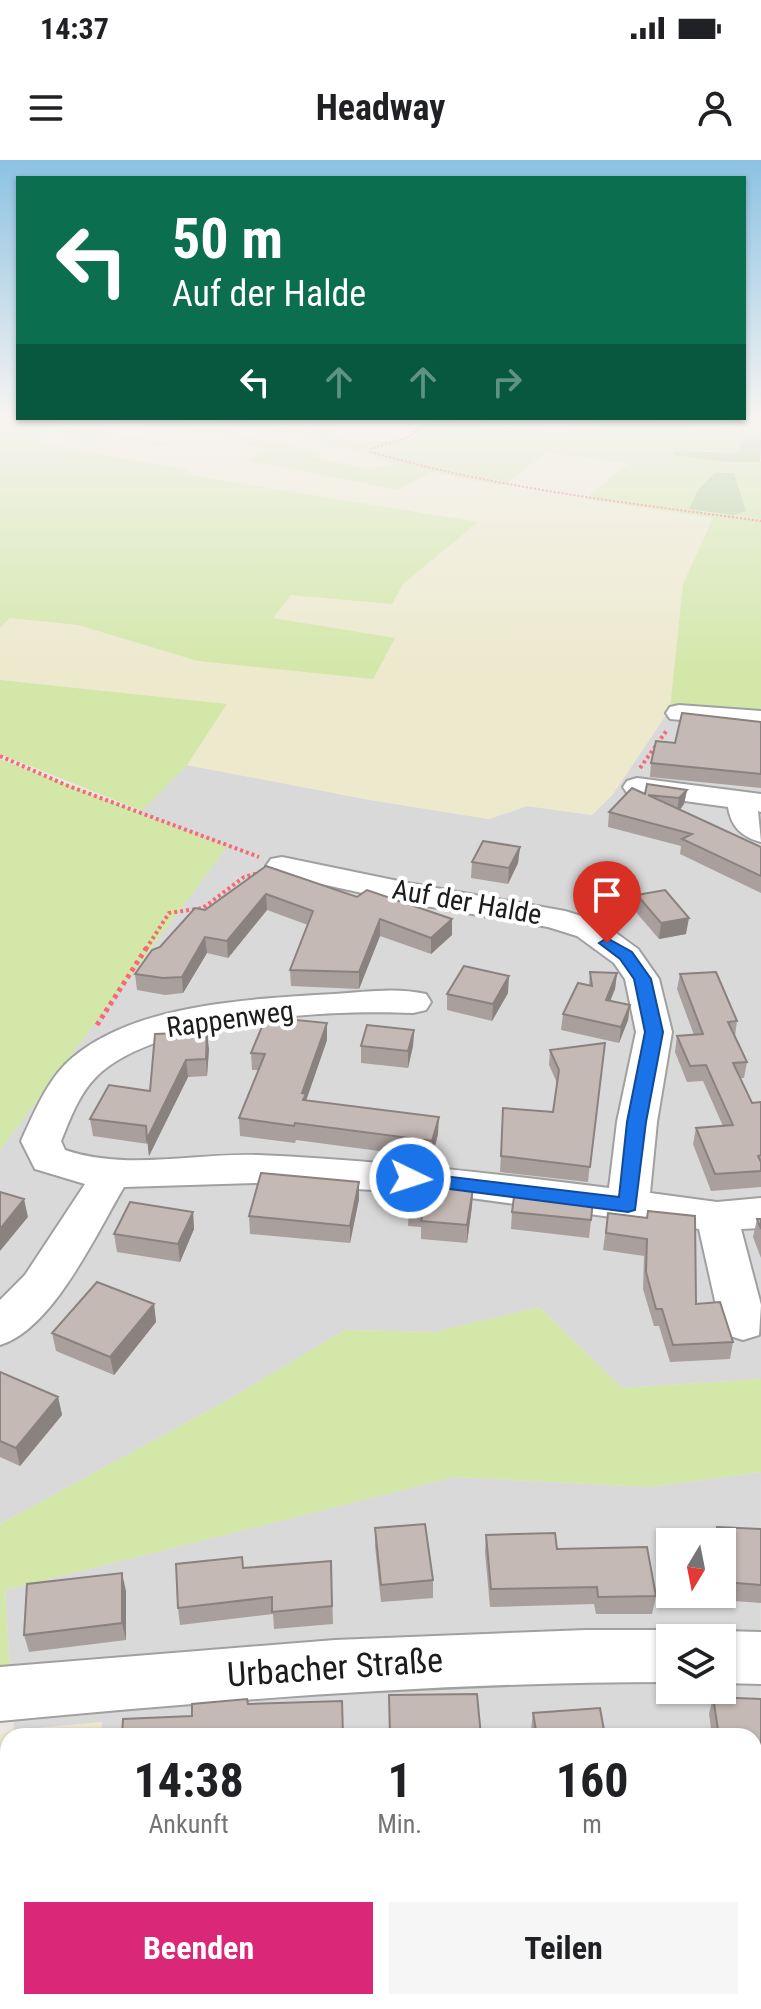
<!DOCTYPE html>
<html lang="de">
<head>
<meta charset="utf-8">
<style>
	:root { --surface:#fff; --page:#f6f6f6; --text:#202124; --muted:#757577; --accent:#db2777 }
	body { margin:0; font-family:"Roboto Condensed",sans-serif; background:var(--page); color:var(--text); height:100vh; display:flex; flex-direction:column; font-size:30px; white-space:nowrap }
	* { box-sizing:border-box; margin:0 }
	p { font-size:26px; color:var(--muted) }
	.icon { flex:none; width:44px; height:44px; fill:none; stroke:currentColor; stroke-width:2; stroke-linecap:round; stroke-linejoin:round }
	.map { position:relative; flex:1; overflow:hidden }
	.panel { position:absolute; left:0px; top:1568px; width:762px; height:282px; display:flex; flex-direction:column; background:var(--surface); border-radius:24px 24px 0 0; box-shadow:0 2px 6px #0004 }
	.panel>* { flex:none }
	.banner { position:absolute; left:16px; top:16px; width:730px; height:244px; border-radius:0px; box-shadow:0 2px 6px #0004; background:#0b6e4f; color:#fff; overflow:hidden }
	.needle { width:52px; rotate:190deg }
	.controls { position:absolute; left:656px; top:1368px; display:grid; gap:16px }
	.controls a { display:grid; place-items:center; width:80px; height:80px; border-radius:0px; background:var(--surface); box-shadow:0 2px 6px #0004; font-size:40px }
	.pin { position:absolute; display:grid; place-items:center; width:68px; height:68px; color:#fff; margin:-82px -34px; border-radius:50% 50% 50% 0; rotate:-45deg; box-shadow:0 0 8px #0007 }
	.pin .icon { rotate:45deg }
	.me { position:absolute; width:88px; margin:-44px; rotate:94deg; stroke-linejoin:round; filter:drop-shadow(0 0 6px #0008) }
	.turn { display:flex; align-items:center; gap:28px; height:168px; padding:0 24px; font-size:36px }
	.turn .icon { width:104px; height:104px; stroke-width:2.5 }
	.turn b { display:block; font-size:56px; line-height:68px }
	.lanes { display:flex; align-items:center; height:76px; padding:0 24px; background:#0003; justify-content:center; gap:40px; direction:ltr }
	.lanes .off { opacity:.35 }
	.eta { display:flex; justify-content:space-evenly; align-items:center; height:136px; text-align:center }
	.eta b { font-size:48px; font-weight:700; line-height:56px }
	.primary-button { display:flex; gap:16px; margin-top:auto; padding:16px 24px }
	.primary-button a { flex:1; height:92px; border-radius:0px; background:var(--accent); color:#fff; font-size:32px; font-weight:700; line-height:92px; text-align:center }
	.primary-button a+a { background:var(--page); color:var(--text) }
	.status { display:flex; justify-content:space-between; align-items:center; height:56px; padding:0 40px; background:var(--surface); direction:ltr }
	.status svg { height:22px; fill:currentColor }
	header { display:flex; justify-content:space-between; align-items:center; height:104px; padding:0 24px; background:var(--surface); font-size:36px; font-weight:700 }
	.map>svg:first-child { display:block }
</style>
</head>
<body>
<div class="status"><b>14:37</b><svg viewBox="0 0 49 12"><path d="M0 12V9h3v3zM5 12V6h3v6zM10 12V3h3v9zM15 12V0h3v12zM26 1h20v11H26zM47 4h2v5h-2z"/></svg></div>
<header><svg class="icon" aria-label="menu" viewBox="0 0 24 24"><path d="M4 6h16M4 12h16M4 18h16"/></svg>Headway<svg class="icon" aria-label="person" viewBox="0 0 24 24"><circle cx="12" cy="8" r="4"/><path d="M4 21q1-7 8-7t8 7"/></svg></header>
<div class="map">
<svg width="761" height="1849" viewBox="0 0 761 1849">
	<rect width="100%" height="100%" fill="#ede7e2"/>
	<path fill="#dad9d9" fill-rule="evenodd" d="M670,549L761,552V1219L622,1228L539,1147L436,1172L345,1170L226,1241L0,1364V990L226,688L138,654L187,605L370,640L489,659L527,646L592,655L613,634Z
		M761,1312L760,1849H600L579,1842H754V1576H102V1562L14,1570L5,1430L454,1317L650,1327ZM670,1382H722V1434H670ZM670,1478H722V1530H670Z"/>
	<path fill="#ece9cd" d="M63,258H99L187,271L271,290L249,301L398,330L432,312L502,326L547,293L630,303L586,338L713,358L683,424L670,549L613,634L592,655L527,646L489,659L370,640L187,605L226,544L0,520V467L10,458L78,465L198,501L394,478L272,459L291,435L392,444L403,424L477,363L180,314L188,310L38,283L43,275L90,284L107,278L162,287L169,283L51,264Z
		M166,258H210L344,288L397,304L369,309L310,297L325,292Z
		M233,258H422L431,259L400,279L391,282L371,279L363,283Z
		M443,258H561L602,262L594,270L571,268L563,273Z
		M609,258H711L736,261L732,267Z
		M102,1562V1576H8V1842H579L600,1849H0V1574Z"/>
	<path fill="#d2e7a8" d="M0,255L63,258L52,264L171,283L162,287L107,278L90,284L44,275L39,283L189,310L183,314L478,362L403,424L392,444L291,435L273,458L395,478L373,519L198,501L78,465L10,458L0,467Z
		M744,255H761V280L752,279L739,293L701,290L674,295L723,302L761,301V552L670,549L683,424L713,358L585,339L629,303L547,293L502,326L432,312L398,330L247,300L269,290L187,271L99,258H166L327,293L312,297L369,309L395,304L344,288L208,259L233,258L312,273L323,268L337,271L330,276L363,283C375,277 383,284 395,281C407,277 419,267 430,260L422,258L563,273L571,268L594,270L601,262L561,258H609L732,267L735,261L711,258H744Z
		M0,520L227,544L187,605L142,651L0,594Z
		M0,599L227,687L0,990Z
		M539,1147L622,1228L761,1219V1312L650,1327L454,1317L5,1430L10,1510L0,1512V1364L226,1241L345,1170L436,1172Z"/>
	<path fill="#b0cc97" d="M752,279L761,280L760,302H723L673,295L676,291L739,293L741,282Z
		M715,313H734L746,351L733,355L689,349L698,330Z"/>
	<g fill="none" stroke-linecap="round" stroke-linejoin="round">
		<defs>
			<path id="minor" d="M679,545L761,551V567L670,559L666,553L670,547Z
				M637,618L761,634V652L758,651L761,682C742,677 731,667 728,647L627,633L623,627L627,621Z
				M282,697L408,723L565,751L601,762L638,789L659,819L672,872L657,962L650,1033L717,1042L761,1038V1068L741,1069L761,1145L759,1175L743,1180L727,1175L720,1163L699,1069L441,1034L255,1023L124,1027C96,1074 53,1169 0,1185V1140L25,1115L85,1024L35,1009L21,981C34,953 48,918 72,898C137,843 252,839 334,834C365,832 396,827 426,834L431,842L426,850L413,853C332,849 155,858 96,917C79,934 70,959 61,981L65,990C126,1011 195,993 258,995C376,1000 492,1013 609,1028L617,962L636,872L625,819L614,803L577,776L548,767L408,743L271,713L266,706L271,699Z
				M586,1470H670L690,1478H670V1522C446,1522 223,1540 0,1561V1507L335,1480Z
				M722,1471L761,1472V1524L722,1523V1478H704Z"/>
		</defs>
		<use href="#minor" stroke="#a0a0a0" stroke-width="4"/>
		<path stroke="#f76974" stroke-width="2" stroke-dasharray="2 2" stroke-linecap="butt" d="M436,258L406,278L370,289L371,292C498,329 630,343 761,361"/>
		<path stroke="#f76974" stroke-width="4" stroke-dasharray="3 3" stroke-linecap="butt" d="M0,596L66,625L259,697
			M640,608L667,570
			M146,789L169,753L203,748L244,717L258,713"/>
		<path stroke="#f76974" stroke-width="5" stroke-dasharray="4 4" stroke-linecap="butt" d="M97,865L147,787"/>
		<use href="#minor" fill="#fff" fill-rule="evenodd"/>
	</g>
	<path fill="#a99f9c" d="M761,562V628L650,617L651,603L675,583Z
		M687,630L684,644L680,650L761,687V733L680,694L681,686L608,667L609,652L645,634Z
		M520,687L518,703L508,724L471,718L472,702Z
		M266,706L357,737L452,759V775L431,794L380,776L359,829L291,826L290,810L308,765L267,750L228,798L207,793L183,833L165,835L137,830L135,814L160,787L205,750Z
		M637,735L686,774L659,779L635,751Z
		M590,812L617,813L615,829L610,841L630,845L628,860L619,883L561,870L563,854L589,825Z
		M680,814L737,861L735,876L747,902L744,918H740L752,943L761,942V1027L711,1031L693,984L696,968L723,966L703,921L687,922L675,892L677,876L694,875L677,829Z
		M508,833L492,861L447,850V834Z
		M414,870L413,886L408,908L361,903V886Z
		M155,874L209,889L207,916L188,917L149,996L148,984L93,976L90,959L150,931Z
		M327,880L306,940L438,974L432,998L296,980L295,983L240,976L239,958L259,910H252L251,893Z
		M550,890L595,955L588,1022L500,1012L503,948L553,952L557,923L549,905Z
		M359,1022V1039L350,1083L250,1074L249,1056Z
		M473,1029L472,1046L467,1083L421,1079V1067L408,1066L409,1048Z
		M648,1051L696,1144L733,1182L730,1199L670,1202L659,1166H654L643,1129L644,1096L603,1090L608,1053L647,1058Z
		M193,1052L194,1069L180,1102L117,1092L114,1074Z
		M512,1052L591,1060L589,1078L511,1069Z
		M757,1059H761V1098L753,1077Z
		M154,1144L156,1162L114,1215L56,1191L52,1173Z
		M0,1212L58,1237L62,1255L20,1306L0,1297Z
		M717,1367L761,1369V1443L720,1440L719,1434H722V1382H713Z
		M375,1368L433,1420V1438L381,1442L375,1386Z
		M486,1375L557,1389L656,1436L652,1454H596L594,1444L490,1447L485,1392Z
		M331,1401L333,1464L274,1469L273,1454L180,1465L178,1448L244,1408Z
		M126,1431V1480L29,1492L24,1475Z
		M713,1537L761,1539V1608L754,1607V1576H712L709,1554Z
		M533,1553L605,1576H532L531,1570Z"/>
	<path fill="#8a827f" d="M687,630L684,644L677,653L679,638Z
		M520,687L518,703L508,724L509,708Z
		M266,734L267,750L228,798L227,781Z
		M689,758L686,774L659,779L661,763Z
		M380,759V776L359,829V812Z
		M452,759V775L431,794V778Z
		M205,777L207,793L183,833L182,817Z
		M617,813L615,829L604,856L606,840Z
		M509,816L508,833L492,861L493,844Z
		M630,845L628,860L619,883L621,867Z
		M327,863V880L306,941L307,951L302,933Z
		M414,870L413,886L408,908V891Z
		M207,872L209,889L207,916L206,899Z
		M186,900L188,917L149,996L147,979Z
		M439,957L438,974L432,998V981Z
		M359,1022V1039L350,1083V1066Z
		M473,1029L472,1046L467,1083V1065Z
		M24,1039L28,1057L0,1091V1069Z
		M193,1052L194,1069L180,1102L178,1084Z
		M154,1144L156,1162L114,1215L110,1197Z
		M58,1237L62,1255L20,1306L16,1288Z
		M122,1413L126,1431V1480L122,1463Z"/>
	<path fill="#c5b9b5" stroke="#8a827f" stroke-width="2" d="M682,553L761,562V614L651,603L656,581L675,583Z
		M647,624L687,630L679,638L648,635L761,687V716L682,679L692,674L609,652L632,628L645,634Z
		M483,681L520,687L509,708L472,702Z
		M266,706L357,737L367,730L452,759L431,778L380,759L359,812L290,810L313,751L266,734L227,781L205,777L182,817L163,818L135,814L152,790L160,787L195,748L205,750Z
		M665,730L689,758L661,763L637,735Z
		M464,806L509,816L493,844L447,834Z
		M590,812L617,813L606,840L630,845L621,867L563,854L578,823L592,826Z
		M716,812L737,861L728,862L747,902L733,903L752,943L761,942V995L758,996L761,1002V1011L715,1014L696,968L733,965L706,905L690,906L677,876L703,874L680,814Z
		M266,857L327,863L302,933L306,934L303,940L439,957L432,981L295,963L294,966L239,958L265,894L251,893Z
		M367,865L414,870L408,891L361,886Z
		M207,872L206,899L186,900L147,979L146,966L90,959L109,925L150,931L155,874Z
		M605,883L590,1007L501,996L503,948L553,952L559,910L550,890Z
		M261,1013L359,1022L350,1066L249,1056Z
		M413,1023L473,1029L467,1065L421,1061L424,1050L409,1048Z
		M515,1029L593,1040L591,1060L512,1052Z
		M0,1032L24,1039L0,1069Z
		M130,1042L193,1052L178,1084L114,1074Z
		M648,1051L695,1056L696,1144L720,1142L733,1182L673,1185L662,1149H656L646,1112L647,1079L606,1073L608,1053L647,1058Z
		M757,1059H761V1069Z
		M97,1122L154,1144L110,1197L52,1173Z
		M0,1212L58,1237L16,1288L0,1281Z
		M425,1364L433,1420L381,1425L375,1368Z
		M717,1367L761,1369V1425L724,1422L722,1404V1382H719Z
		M555,1373L557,1389L647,1387L656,1436L598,1437L597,1427L491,1429L486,1375Z
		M242,1397L243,1408L331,1401L332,1446L272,1452V1437L178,1448L176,1404Z
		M122,1413V1463L24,1475L27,1424Z
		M477,1534L481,1576H390L389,1535Z
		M713,1537L761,1539V1590H754V1576H719Z
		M247,1539L248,1544L342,1541L343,1576H122L123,1559L192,1556V1544Z
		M600,1548L605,1576H537L533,1553Z"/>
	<linearGradient id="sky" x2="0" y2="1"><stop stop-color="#8cc2e3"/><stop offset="0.5" stop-color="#f7f4f2"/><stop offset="1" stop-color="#f7f4f2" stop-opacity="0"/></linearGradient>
	<rect width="761" height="514" fill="url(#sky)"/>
	<path fill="#1a73e8" stroke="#114b97" stroke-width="2" d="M607,778L632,792L651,819L663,872L646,962L635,1050L628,1052L403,1023L400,1018L410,1012L619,1037L627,962L645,872L634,819L620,799L599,783Z"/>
	<g text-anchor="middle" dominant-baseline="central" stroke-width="8" stroke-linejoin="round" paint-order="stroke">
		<g font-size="28" fill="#1c1c1c" stroke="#fff">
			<text transform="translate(467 742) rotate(10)">Auf der Halde</text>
			<text transform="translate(230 859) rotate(-8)">Rappenweg</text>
		</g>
		<g font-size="34" fill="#1c1c1c" stroke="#fff">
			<text transform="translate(335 1507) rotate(-4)">Urbacher Straße</text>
		</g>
	</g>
</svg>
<div class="controls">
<a><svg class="needle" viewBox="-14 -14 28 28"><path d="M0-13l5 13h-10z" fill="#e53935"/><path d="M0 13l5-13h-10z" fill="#757577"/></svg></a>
<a><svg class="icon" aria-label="layers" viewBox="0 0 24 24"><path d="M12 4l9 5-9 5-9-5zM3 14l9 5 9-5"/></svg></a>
</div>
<div class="pin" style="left:607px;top:783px;background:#d93025"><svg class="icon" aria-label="arrive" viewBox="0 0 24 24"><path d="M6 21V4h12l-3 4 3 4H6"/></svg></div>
<svg class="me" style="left:410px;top:1018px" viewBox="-20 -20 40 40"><circle r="17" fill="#1a73e8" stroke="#fff" stroke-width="3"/><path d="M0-11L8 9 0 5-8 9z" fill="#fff"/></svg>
<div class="banner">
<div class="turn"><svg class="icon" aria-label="left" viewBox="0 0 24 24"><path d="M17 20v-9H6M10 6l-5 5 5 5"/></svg><div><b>50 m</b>Auf der Halde</div></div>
<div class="lanes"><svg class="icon" aria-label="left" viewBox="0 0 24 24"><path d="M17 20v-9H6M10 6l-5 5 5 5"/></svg><svg class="icon off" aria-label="ahead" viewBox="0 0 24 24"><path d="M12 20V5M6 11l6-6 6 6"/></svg><svg class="icon off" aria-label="ahead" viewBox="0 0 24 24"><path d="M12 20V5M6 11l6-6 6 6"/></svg><svg class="icon off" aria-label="right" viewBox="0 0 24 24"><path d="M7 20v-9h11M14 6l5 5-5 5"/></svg></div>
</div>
<section class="panel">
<div class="eta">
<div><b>14:38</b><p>Ankunft</p></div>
<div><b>1</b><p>Min.</p></div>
<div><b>160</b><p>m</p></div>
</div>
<div class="primary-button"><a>Beenden</a><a>Teilen</a></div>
</section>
</div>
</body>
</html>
